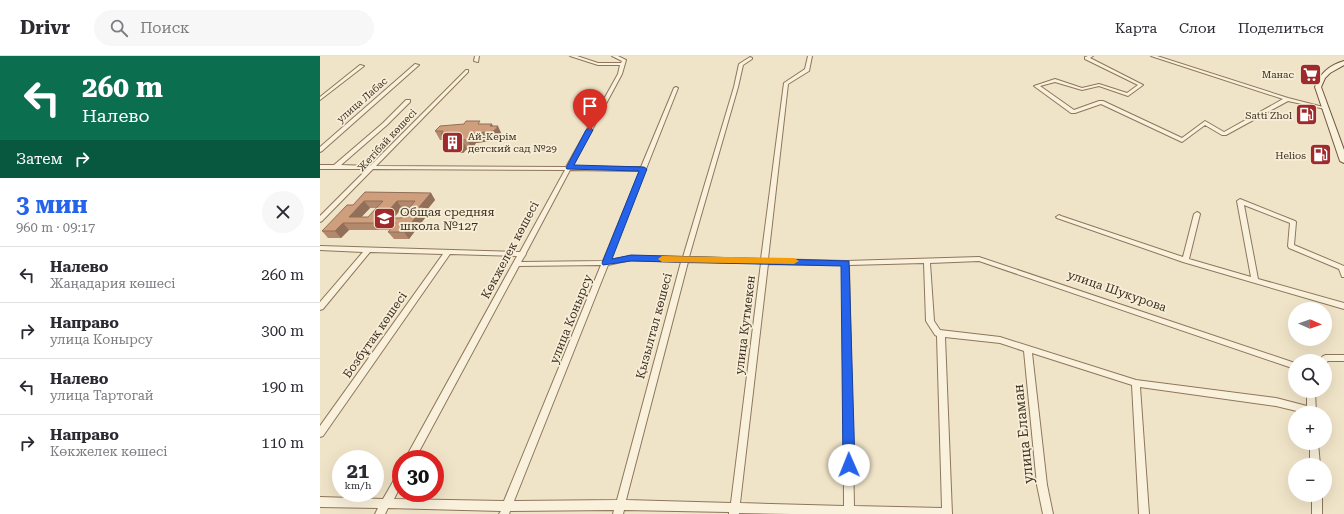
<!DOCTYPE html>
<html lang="ru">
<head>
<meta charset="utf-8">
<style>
	:root { --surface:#fff; --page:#f7f7f7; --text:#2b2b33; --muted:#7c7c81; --line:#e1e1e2; --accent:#2563eb }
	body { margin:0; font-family:"Roboto Serif",serif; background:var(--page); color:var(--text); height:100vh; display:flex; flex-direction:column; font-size:15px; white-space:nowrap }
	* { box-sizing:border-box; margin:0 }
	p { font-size:13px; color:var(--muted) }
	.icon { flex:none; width:22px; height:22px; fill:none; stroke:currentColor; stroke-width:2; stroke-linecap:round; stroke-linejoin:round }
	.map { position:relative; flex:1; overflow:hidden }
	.panel { display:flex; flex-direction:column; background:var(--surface); width:320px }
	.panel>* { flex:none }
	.hud { background:#0b6e4f; color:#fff; overflow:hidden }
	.needle { width:26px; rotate:92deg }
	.tools { position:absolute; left:968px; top:246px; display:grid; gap:8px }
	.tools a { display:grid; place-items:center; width:44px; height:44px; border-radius:50%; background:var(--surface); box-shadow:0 4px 16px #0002; font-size:20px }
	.speed { position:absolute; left:12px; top:394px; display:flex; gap:8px; font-size:20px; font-weight:700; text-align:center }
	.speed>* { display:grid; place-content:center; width:52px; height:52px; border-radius:50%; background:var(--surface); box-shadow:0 4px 16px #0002; line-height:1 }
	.speed small { font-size:10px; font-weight:400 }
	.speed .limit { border:6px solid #d22; background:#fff; color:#111 }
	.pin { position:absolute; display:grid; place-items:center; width:34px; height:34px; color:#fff; margin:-41px -17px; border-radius:50% 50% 50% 0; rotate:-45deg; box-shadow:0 0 4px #0007 }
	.pin .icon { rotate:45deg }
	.me { position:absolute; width:44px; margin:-22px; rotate:359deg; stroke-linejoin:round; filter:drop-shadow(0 0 3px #0008) }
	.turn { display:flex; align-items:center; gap:14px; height:84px; padding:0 16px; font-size:18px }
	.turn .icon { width:52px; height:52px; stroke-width:2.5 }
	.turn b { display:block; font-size:28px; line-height:34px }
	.then { display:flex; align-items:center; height:38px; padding:0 16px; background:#0003; gap:8px; font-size:15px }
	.round { display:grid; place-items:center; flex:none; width:42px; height:42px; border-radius:21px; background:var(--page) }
	.overview { display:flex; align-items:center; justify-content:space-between; height:68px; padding:0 16px }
	h1 { font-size:24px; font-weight:700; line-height:30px; color:var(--accent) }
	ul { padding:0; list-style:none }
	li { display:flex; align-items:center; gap:12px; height:56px; padding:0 16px; border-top:1px solid var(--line) }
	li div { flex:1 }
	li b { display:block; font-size:15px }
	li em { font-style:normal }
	header { display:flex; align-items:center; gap:24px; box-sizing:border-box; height:56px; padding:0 20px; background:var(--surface); border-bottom:1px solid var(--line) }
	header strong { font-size:19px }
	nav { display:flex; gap:22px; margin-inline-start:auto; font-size:14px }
	.search { width:280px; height:36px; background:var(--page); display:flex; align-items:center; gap:10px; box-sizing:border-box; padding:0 14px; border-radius:22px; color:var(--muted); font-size:15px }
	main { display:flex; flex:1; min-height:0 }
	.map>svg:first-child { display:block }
</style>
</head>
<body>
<header>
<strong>Drivr</strong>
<div class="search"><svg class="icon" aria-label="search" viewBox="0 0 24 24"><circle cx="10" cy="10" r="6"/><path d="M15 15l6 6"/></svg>Поиск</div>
<nav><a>Карта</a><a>Слои</a><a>Поделиться</a></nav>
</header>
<main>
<section class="panel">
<div class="hud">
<div class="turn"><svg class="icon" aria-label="left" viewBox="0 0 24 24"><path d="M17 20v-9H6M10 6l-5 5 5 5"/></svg><div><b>260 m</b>Налево</div></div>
<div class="then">Затем<svg class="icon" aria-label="right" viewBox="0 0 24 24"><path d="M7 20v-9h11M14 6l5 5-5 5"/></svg></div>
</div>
<div class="overview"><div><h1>3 мин</h1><p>960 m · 09:17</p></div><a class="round"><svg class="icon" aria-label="close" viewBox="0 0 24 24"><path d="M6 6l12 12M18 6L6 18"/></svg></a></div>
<ul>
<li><svg class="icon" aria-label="left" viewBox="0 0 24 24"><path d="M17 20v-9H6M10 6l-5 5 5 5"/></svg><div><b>Налево</b><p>Жаңадария көшесі</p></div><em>260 m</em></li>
<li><svg class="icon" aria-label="right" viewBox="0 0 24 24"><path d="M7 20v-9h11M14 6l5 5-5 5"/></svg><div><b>Направо</b><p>улица Конырсу</p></div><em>300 m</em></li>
<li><svg class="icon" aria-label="left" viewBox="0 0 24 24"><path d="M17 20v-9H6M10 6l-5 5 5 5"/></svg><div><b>Налево</b><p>улица Тартогай</p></div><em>190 m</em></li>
<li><svg class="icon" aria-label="right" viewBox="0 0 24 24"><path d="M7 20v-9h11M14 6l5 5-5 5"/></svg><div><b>Направо</b><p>Көкжелек көшесі</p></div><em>110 m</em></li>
</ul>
</section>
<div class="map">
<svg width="1024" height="458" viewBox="0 0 1024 458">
	<rect width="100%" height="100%" fill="#f0e4c8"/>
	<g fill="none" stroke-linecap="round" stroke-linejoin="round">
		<defs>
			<path id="street" d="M155,0H159L158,6L154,5Z
				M250,0H257L278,7H301L302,5L292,0H298L306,4L302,18L252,111H321L354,32L356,31L358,32L290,204L311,200L363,201L414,31L419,8L430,1L432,2V3L423,9L418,31L369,201L441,203L464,27L485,13L488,0H492L489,15L468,28L448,203L526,205L659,201L975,307V313L659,205L610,207L614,265L620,274L680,281L816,324L956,342L987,350V335H995L996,357H985L956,350L820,331L829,458H819L812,329L712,297L727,429L733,458H723L717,429L704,295L680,287L625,281L632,458H472L419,457V458H409V456L304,454L303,458H293L294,454L190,455L189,458H179L181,455L68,452L65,458H55L58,452L0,451V441L63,443L78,417L81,416V429L74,443L184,445L281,209L199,210L95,403H85L197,200L130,198L3,380L0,381V370L123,198L50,196L3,253L0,254V246L43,196L0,194V190L200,196L245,114L53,113L2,165L0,166V160L47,113H0V109H14L63,67L86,44H90V46L67,69L21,109L50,110L146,14H148V16L56,110L246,111L298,18L300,9H278ZM250,114L320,115L283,205L201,206L206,198V197ZM311,204L361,206L297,444L194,445L288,209ZM368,206L441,207L411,447L306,444ZM604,207L606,265L615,279L617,280L622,452L534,450L529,209ZM448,208L523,209L524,450L420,447Z
				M768,0H773L770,2L823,29L808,40L779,30L762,34L735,26L720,30L754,54L779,45H783L862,82L885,65L904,76L963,43L831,0H837L968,42L1007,52L1005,53L968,45L906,79H902L885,69L862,86L781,48L755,57H751L714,30L735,23L762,32L779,28L807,37L818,29L765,3V1Z
				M95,8L99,9L2,95L0,96V91Z
				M40,9L44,10L0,44V41Z
				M920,143L975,165L976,166L974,189L1024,210V221H1022L1019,213L969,192L968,190L970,167L924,149L938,223L1024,247V253L863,206L737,162L736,161L739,159L741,160L863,201L874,158L877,156L879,157L880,158L869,203L931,221L917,145Z
				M1006,299H1024V305H1008L1005,308V305H999L1003,300Z
				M990,387H998L1000,409H990Z
				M992,439H1002V458H992Z"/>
			<path id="secondary" d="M1024,5V9L1010,17L1005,22L1001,31L1024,94V107L1020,105L995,31C1000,17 1010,9 1024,5Z"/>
		</defs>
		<use href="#street" stroke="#8d765c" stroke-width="2"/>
		<use href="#secondary" stroke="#6f573f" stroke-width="2"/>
		<use href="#street" fill="#faf1dc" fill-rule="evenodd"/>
		<use href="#secondary" fill="#faf1dc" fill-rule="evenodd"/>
	</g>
	<path fill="#b2896c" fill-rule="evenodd" d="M162,68L173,70L182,79L179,84L156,87L152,93H147L143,97H134L129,88L130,87H126L124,84H120L115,75Z
		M45,136L111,137L115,144L106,155L108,158L89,183H74L68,176L70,174H29L21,182H8L2,175L33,149ZM50,152H56L48,161H41ZM82,152H90L81,162H74Z"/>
	<path fill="#916f58" d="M172,68L175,74L178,70L182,79L179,84L156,87L152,93L147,84L151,78Z
		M142,84L147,93L143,97L138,88Z
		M111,137L115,144L106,155L108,158L89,183L84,176L99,151Z
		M44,145L50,152L36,167L29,161Z
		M77,145L82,152L69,167L62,162Z
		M23,167L29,174L21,182L15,175Z"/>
	<path fill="#cf9f7d" stroke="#916f58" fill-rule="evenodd" d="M146,65H160L158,68H172L170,70H178L174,75L151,78L147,84H142L138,88H129L133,84H128L133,78H121L123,75H115L120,70L144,68Z
		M45,136L111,137L99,151H104L84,176H68L76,167H23L15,175H2L27,149H33ZM44,145H63L48,161H29ZM77,145H95L81,162H62Z"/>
	<path fill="#2563eb" stroke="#184099" d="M270,71L273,74L254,109L324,111L327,113L292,203L311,199L529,205L535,409L533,413L529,414L524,413L523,409L521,210L311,205L283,209L282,207L319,115L247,113L246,112L266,74Z"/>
	<path fill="#f59e0b" d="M342,200L474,202L479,205L474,208L342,206L338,203Z"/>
	<defs>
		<symbol id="supermarket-square" viewBox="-11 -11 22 22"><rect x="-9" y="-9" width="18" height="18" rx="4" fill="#9e2a2b" stroke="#f7eed8"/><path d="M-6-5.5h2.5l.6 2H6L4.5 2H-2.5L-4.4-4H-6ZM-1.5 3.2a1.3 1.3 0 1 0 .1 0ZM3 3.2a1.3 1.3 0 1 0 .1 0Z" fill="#fff"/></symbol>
		<symbol id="fuel-square" viewBox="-11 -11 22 22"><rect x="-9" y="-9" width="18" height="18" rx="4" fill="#9e2a2b" stroke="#f7eed8"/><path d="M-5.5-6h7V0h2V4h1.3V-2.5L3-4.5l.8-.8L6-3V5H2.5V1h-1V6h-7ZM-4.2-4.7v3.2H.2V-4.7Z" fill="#fff"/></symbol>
		<symbol id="building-square" viewBox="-11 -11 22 22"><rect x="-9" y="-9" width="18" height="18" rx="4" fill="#9e2a2b" stroke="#f7eed8"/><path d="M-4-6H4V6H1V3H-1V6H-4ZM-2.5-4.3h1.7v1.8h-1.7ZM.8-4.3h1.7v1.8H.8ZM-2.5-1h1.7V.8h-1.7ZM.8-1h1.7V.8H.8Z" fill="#fff"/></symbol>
		<symbol id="school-square" viewBox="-11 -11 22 22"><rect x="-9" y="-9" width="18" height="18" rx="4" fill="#9e2a2b" stroke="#f7eed8"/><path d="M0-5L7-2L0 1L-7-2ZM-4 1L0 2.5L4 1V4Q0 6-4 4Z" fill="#fff"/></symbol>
	</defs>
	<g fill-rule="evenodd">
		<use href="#supermarket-square" x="978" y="6" width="25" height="25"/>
		<use href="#fuel-square" x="974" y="46" width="25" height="25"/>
		<use href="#building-square" x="120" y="74" width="25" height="25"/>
		<use href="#fuel-square" x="988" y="86" width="25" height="25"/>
		<use href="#school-square" x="52" y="150" width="25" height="25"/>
	</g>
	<g text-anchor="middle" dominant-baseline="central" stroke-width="3.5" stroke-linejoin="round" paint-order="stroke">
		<g font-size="10" fill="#3d2e20" stroke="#f7eed8" text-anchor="end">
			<text x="974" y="18">Манас</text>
			<text x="972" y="59">Satti Zhol</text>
			<text x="148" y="80" text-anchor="start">Ай-Керім<tspan x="148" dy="12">детский сад №29</tspan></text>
			<text x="986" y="99">Helios</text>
		</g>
		<g font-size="10" fill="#3d2e20" stroke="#f7eed8">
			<text transform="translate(42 44) rotate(-41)">улица Лабас</text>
			<text transform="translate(67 84) rotate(-47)">Жетібай көшесі</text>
		</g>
		<g font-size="12" fill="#3d2e20" stroke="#f7eed8" text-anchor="start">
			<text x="80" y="156">Общая средняя<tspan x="80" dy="14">школа №127</tspan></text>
		</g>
		<g font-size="12" fill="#3d2e20" stroke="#f7eed8">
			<text transform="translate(190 194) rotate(-62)">Көкжелек көшесі</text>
			<text transform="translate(797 235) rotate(19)">улица Шукурова</text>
			<text transform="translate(251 263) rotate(-68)">улица Конырсу</text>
			<text transform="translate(425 269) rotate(-83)">улица Кутмекен</text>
			<text transform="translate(334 270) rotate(-75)">Қызылтал көшесі</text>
			<text transform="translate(55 279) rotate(-55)">Бозбұтақ көшесі</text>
		</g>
		<g font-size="14" fill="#3d2e20" stroke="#f7eed8">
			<text transform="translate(703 378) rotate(-96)">улица Еламан</text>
		</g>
	</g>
</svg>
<div class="tools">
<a><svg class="needle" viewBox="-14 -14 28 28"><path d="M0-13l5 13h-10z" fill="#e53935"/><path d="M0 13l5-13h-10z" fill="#7c7c81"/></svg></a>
<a><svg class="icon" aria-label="search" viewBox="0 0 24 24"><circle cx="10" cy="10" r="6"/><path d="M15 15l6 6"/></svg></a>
<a>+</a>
<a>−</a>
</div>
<div class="speed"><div>21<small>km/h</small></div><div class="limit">30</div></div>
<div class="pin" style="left:270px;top:74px;background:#d93025"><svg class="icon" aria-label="arrive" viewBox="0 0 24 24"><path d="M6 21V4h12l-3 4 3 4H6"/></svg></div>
<svg class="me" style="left:529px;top:409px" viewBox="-20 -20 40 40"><circle r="19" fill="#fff"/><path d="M0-13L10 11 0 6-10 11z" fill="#2563eb"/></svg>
</div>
</main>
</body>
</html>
